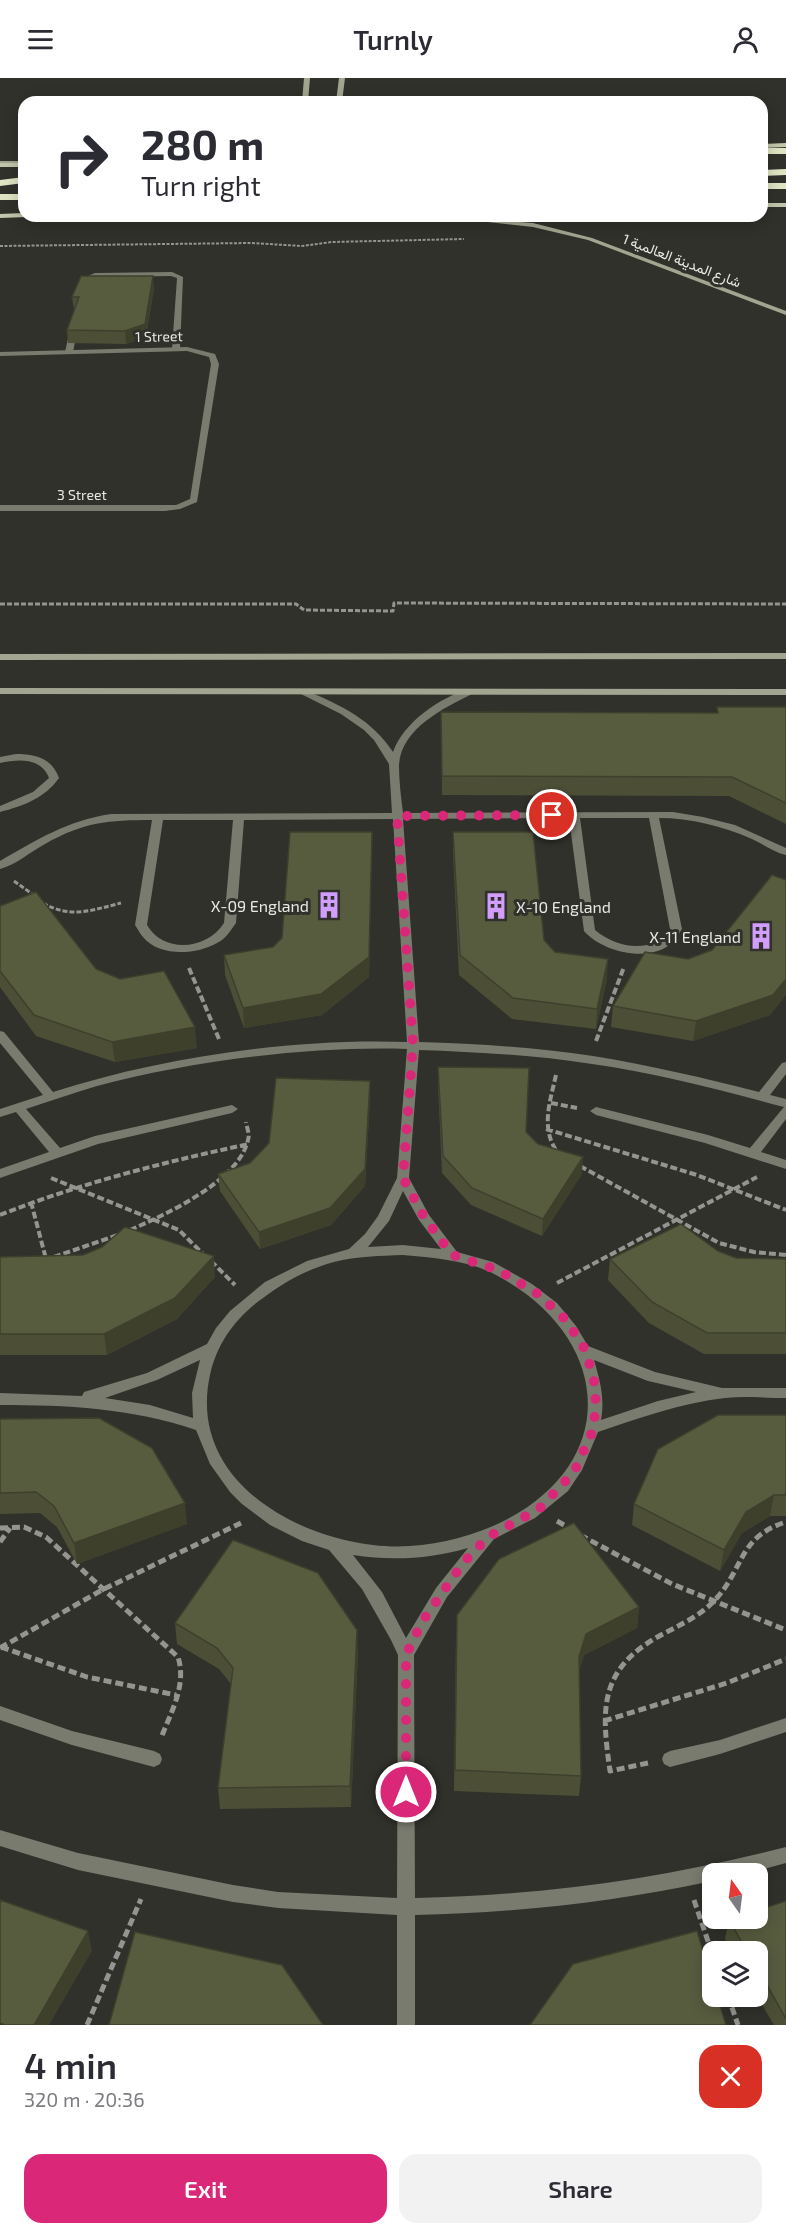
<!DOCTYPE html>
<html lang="en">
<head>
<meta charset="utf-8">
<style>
	:root { --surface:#fff; --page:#f2f2f3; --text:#2b2b33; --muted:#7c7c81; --accent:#db2777 }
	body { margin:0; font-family:"Exo 2",Vazirmatn,sans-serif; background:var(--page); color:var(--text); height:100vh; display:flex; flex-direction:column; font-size:22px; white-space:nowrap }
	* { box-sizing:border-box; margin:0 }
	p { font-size:20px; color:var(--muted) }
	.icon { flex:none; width:33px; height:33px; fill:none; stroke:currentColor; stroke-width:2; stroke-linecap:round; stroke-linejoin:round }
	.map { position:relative; height:1947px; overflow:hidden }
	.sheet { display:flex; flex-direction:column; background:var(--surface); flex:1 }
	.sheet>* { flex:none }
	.guide { position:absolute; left:18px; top:18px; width:750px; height:126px; border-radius:18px; box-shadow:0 3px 15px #0003; background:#fff; color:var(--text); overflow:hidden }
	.needle { width:39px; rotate:346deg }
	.fabs { position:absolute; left:702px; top:1785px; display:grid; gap:12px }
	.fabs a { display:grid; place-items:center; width:66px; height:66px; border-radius:12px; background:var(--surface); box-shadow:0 3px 15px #0003; font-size:30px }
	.pin { position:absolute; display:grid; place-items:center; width:51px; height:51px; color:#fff; margin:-26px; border:3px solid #fff; border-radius:50%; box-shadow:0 2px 6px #0007 }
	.me { position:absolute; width:66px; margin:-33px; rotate:0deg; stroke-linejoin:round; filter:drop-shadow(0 0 4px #0008) }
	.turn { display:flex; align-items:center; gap:21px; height:126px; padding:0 24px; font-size:27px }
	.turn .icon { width:78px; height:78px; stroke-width:2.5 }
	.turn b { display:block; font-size:42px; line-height:51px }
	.round { display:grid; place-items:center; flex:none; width:63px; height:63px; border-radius:18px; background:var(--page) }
	.headline { display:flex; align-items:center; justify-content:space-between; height:102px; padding:0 24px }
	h1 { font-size:36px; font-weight:600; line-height:45px }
	.primary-button { display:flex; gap:12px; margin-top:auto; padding:12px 24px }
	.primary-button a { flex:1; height:69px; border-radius:18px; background:var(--accent); color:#fff; font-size:24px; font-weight:600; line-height:69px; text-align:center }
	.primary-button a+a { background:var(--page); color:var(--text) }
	header { display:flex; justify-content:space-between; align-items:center; height:78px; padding:0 24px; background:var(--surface); font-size:27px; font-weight:600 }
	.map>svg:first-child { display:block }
</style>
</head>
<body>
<header><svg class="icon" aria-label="menu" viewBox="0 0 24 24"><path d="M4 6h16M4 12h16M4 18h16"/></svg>Turnly<svg class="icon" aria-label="person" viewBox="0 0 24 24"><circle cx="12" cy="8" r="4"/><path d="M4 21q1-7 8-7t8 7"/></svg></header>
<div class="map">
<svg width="786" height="1947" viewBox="0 0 786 1947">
	<rect width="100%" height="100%" fill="#30312b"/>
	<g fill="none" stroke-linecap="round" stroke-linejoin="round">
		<path stroke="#949490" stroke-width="2" stroke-dasharray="3 1.5" stroke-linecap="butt" d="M0,168L251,165L302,168L332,164L464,161"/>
		<path stroke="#949490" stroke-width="3" stroke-dasharray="5 2" stroke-linecap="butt" d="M0,526H296L304,532L393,533L394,525L786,526
			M14,803L35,818
			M43,825C70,841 93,832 121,825"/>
		<path stroke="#949490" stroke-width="4" stroke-dasharray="7 3" stroke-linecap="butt" d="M189,890L219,961
			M596,963L624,889
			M556,997C550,1024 540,1051 558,1075
			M551,1025L577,1030
			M546,1051L697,1097L786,1132
			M580,1088L719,1165L754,1174L786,1177
			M51,1100L179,1152L203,1176
			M31,1124L46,1181
			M0,1137C81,1105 164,1084 249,1066
			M130,1152C165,1137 239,1103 248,1062C250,1057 247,1050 246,1044
			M54,1179L118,1157
			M211,1183L235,1207
			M557,1205L757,1099"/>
		<path stroke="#949490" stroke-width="5" stroke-dasharray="8 4" stroke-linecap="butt" d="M557,1443L571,1451
			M0,1450L24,1449L46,1459L178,1579C187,1607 171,1634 161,1660
			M580,1457L672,1506L786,1552
			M0,1464L10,1450
			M1,1569L87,1599L176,1617
			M0,1570L102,1512L241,1445
			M604,1643L727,1605L786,1581
			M648,1685L610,1693C601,1630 599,1591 661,1557C680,1547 700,1538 715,1522C744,1491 738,1459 786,1444
			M694,1822L712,1875
			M728,1918L738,1947
			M87,1947L141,1821"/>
		<path fill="#797b6e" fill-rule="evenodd" d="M172,194L183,199L180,271L176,273L172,271L177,200L171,198L96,199L88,202L84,209L79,208L83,200L95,195Z
			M71,247L78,249L73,274L69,276L65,274Z"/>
		<path fill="#797b6e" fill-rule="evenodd" d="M187,269L215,276L219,286L197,424L180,431L165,433H0V427H176L190,421L211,286L209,279L187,273L0,278V274Z
			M469,611L474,614L472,616C444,630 400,651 399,688C399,703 401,719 403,735L673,734L703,739L735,747L786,770V777C774,774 763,766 752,761C722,748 691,740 659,740L682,851C679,855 677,860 674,863C652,886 603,875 584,853L569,740L403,741L419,964C477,966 535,969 593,978C649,987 704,1000 759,1014L782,985L786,984V996L770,1017L786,1021V1041L761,1074L786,1082V1091L705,1065L596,1037L590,1033L596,1029L708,1057L750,1070L784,1029C720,1012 657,995 592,986C534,977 476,974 419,972L409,1100L429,1137L457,1174L493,1184L532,1206L557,1225L576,1248L588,1268L655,1294L722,1310H786V1320C766,1320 745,1318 725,1320C681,1325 639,1340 598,1354L582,1392L568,1413L535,1440L494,1461L447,1519L414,1577L415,1820C545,1817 660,1801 786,1769V1785L746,1796H712V1803C614,1824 516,1835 415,1837V1947H397V1837L278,1830L233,1824L78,1792L0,1768V1752L78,1775L233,1807L278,1814L397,1820L398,1577L391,1562L362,1511L329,1472L302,1463L270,1447L242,1426L230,1414L210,1386L196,1352C131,1330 67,1327 0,1327V1315L82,1318L84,1314L147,1295L207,1266L216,1250L230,1233L265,1204L307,1183L349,1171L365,1156L378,1138L397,1100L407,971C309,968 191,983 97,1008C73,1015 50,1023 26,1031L60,1070L95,1058L232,1027L238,1031L232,1035L98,1066L0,1100V1091L49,1074L16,1034L0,1039V1031L43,1017L0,965V953L4,954L53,1014C162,979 293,960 407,964L393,741L244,742L236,845C230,853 226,861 217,865C196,877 159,879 143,859C140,856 138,851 135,847L152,742C108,742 84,744 45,766C30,774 16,787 0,791V783C36,762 69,742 111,736L392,735L389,686L374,662L364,652L341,636L299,615L304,612L307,613C341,627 372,642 393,674C404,644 439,620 469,611ZM580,740H649L670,851C653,877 616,870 595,852ZM163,742H233L224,845C207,872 164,876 147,847ZM403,1113L419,1142L441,1171L403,1167L368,1169L389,1143ZM403,1177C434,1180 468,1182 496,1197C616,1261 622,1391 493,1448C456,1464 413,1472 373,1467C287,1457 188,1397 210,1297C217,1265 236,1239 263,1220C284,1204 308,1191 334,1184C357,1178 380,1178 403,1177ZM200,1282L192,1315L193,1340L150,1327L105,1320L157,1302ZM594,1282L648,1303L696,1314L658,1323L601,1342C605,1321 600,1302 594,1282ZM468,1470L436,1510L406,1560L382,1514L353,1477C392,1483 430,1481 468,1470Z
			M16,676C35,676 52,680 59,700C45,720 23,728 0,734V728L33,714L49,700C41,679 18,681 0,685V679Z
			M0,1628L72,1653L154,1673L160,1676L162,1681L160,1686L154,1689L72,1667L0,1642Z
			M786,1640V1654L720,1676L670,1689L664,1686L662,1681L664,1676L670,1673L720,1662Z"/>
		<path fill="#a2a690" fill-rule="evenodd" d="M304,0H310L308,24H302Z
			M339,0H345L342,24H336Z
			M0,83H24V87H0Z
			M242,138H449L533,145L592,160L786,233V237L588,162L533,149L479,143L424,141L245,140Z
			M786,575V581L0,582V576Z
			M0,610L786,611V617L0,616Z"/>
		<path fill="#c2c6ab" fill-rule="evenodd" d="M786,65V69L762,70V66Z
			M0,85H24V89H0Z
			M762,125H786V129H762Z
			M24,135V138L27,139L0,140V136Z"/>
		<path fill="#dfe4c3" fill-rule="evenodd" d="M762,70H786V76H762Z
			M786,91V97L762,98V92Z
			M24,99V105L0,108V102Z
			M762,105H786V111H762Z
			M0,116H24V122H0Z"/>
	</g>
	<path fill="#4c4f36" d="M154,210L146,259L126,266L68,265L67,252L74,232L72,219Z
		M717,629H786V746L729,718L442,717L441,634L717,635Z
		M372,754L369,899L322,937L244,950L225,897L224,877L273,869L282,860Z
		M453,754L555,874L607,901L596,951L512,941L459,897L453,774Z
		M786,802V917L770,937L693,963L611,949L613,928L688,881L712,872Z
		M0,828L96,891L197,970L115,984L36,958L0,909Z
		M438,989L526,1054L538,1066L582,1096L542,1158L471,1127L442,1095L438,1006Z
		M370,1020L365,1108L331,1147L260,1171L220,1113L218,1096L250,1085L269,1065Z
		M718,1173L736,1180L786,1181V1276H704L649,1245L608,1202L610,1181Z
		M0,1179L215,1199L177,1241L107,1277H0Z
		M786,1337V1438H770L742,1455L720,1493L632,1447L634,1426Z
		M0,1341L187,1446L77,1486L57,1449L40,1435L0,1436Z
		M639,1529L637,1550L584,1577L579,1593L581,1698L579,1718L454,1713L456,1558Z
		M175,1545L358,1573L351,1729L220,1731L218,1710L231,1606L219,1591L177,1566Z
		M786,1823V1947H774L757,1918L758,1874H732L725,1861L729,1841Z"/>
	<path fill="#3e402c" d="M153,198L154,210L146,259L126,266L125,253Z
		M372,754L369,899L322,937L244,950L243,930Z
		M608,881L607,901L596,951L597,931Z
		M786,901V917L770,937L693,963L696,943Z
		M195,949L197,970L115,984L112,964Z
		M370,1003V1020L365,1108L331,1147L260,1171L259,1154Z
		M583,1079L582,1096L542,1158L543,1141Z
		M214,1178L215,1199L177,1241L107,1277L104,1256Z
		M774,1417L770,1438L742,1455L720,1493L724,1472L746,1434Z
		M185,1425L187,1446L77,1486L74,1465Z
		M639,1529L637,1550L584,1577L577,1600L579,1579L586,1556Z
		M357,1552L358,1573L351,1729L350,1708Z
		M88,1853L92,1873L49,1947H34Z"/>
	<path fill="#585c3f" stroke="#3e402c" stroke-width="1.5" d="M81,198H153L145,246L125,253L67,252L79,219H72Z
		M717,629H786V725L732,699L442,698L441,634L718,635Z
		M290,754H372L369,879L321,916L243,930L224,877L273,869L282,860Z
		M453,754H533L544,862L555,874L608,881L597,931L513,920L460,877Z
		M772,797L786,802V901L773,917L696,943L613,928L645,874L688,881L712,872Z
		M36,814L96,891L120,901L164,893L195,949L112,964L34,937L0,893V828Z
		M438,989L529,990L526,1054L538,1066L583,1079L543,1141L472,1110L443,1078Z
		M276,1000L370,1003L365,1091L330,1130L259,1154L218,1096L250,1085L269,1065Z
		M681,1146L718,1173L736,1180L786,1181V1255H707L652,1224L610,1181Z
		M125,1149L214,1178L175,1220L104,1256H0V1179L83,1177L102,1169Z
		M718,1337H786V1417H774L746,1434L724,1472L634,1426L658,1371Z
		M99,1340L152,1370L185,1425L74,1465L54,1428L36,1414L0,1415V1341Z
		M574,1445L639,1529L586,1556L579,1579L581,1698L455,1692L457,1537L499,1481Z
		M233,1462L318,1495L357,1552L350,1708L218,1710L233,1590L217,1570L175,1545Z
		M0,1822L88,1853L34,1947H5L0,1945Z
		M786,1823V1941L758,1891V1874H747L729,1841L731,1840H758V1832Z
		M697,1853L712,1903V1918H717L726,1947H530L573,1886Z
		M135,1854L282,1887L323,1947H109Z"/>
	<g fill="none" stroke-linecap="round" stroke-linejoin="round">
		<path stroke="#db2777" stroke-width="10" stroke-dasharray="0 18" d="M406,1714V1577L422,1544L463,1485L488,1459L539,1431L574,1394L594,1350L596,1311L586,1273L566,1242L538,1216L498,1192L452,1177L424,1139L403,1100L413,966L397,738L552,737"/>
	</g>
	<defs>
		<symbol id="building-bare" viewBox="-9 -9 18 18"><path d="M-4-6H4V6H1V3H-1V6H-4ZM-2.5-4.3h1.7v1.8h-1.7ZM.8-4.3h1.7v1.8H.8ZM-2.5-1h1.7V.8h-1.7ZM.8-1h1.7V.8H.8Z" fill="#d19dfe" stroke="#30312b" stroke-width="2.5" paint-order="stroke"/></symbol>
	</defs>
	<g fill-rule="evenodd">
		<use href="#building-bare" x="310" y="808" width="38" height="38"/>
		<use href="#building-bare" x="477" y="809" width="38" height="38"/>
		<use href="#building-bare" x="742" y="839" width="38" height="38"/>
	</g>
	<g text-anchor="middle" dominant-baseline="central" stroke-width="6" stroke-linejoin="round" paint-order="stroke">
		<g font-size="14" fill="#e8e8e5" stroke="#30312b">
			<text transform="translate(682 182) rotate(21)">شارع المدينة العالمية 1</text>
			<text transform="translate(159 258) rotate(-1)">1 Street</text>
			<text x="82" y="416">3 Street</text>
		</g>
		<g font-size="16" fill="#e8e8e5" stroke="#30312b" text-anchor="end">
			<text x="309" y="827">X-09 England</text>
			<text x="516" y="828" text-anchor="start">X-10 England</text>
			<text x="741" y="858">X-11 England</text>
		</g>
	</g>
</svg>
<div class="fabs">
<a><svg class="needle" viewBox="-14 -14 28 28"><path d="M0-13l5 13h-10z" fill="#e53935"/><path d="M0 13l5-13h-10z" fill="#7c7c81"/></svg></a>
<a><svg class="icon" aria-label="layers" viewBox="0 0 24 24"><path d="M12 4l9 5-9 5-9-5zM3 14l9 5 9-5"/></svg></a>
</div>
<div class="pin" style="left:552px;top:737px;background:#d93025"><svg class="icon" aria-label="arrive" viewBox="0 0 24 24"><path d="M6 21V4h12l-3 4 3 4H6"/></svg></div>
<svg class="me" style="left:406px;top:1714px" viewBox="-20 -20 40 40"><circle r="17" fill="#db2777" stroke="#fff" stroke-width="3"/><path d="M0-11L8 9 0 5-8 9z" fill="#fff"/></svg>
<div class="guide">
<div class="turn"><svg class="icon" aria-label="right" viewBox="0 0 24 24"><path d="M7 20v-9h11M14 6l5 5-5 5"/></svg><div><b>280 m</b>Turn right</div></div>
</div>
</div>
<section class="sheet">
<div class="headline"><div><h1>4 min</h1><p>320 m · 20:36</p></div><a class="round" style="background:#d93025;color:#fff"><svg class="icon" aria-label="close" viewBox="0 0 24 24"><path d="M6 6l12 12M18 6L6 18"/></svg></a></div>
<div class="primary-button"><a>Exit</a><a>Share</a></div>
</section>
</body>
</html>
